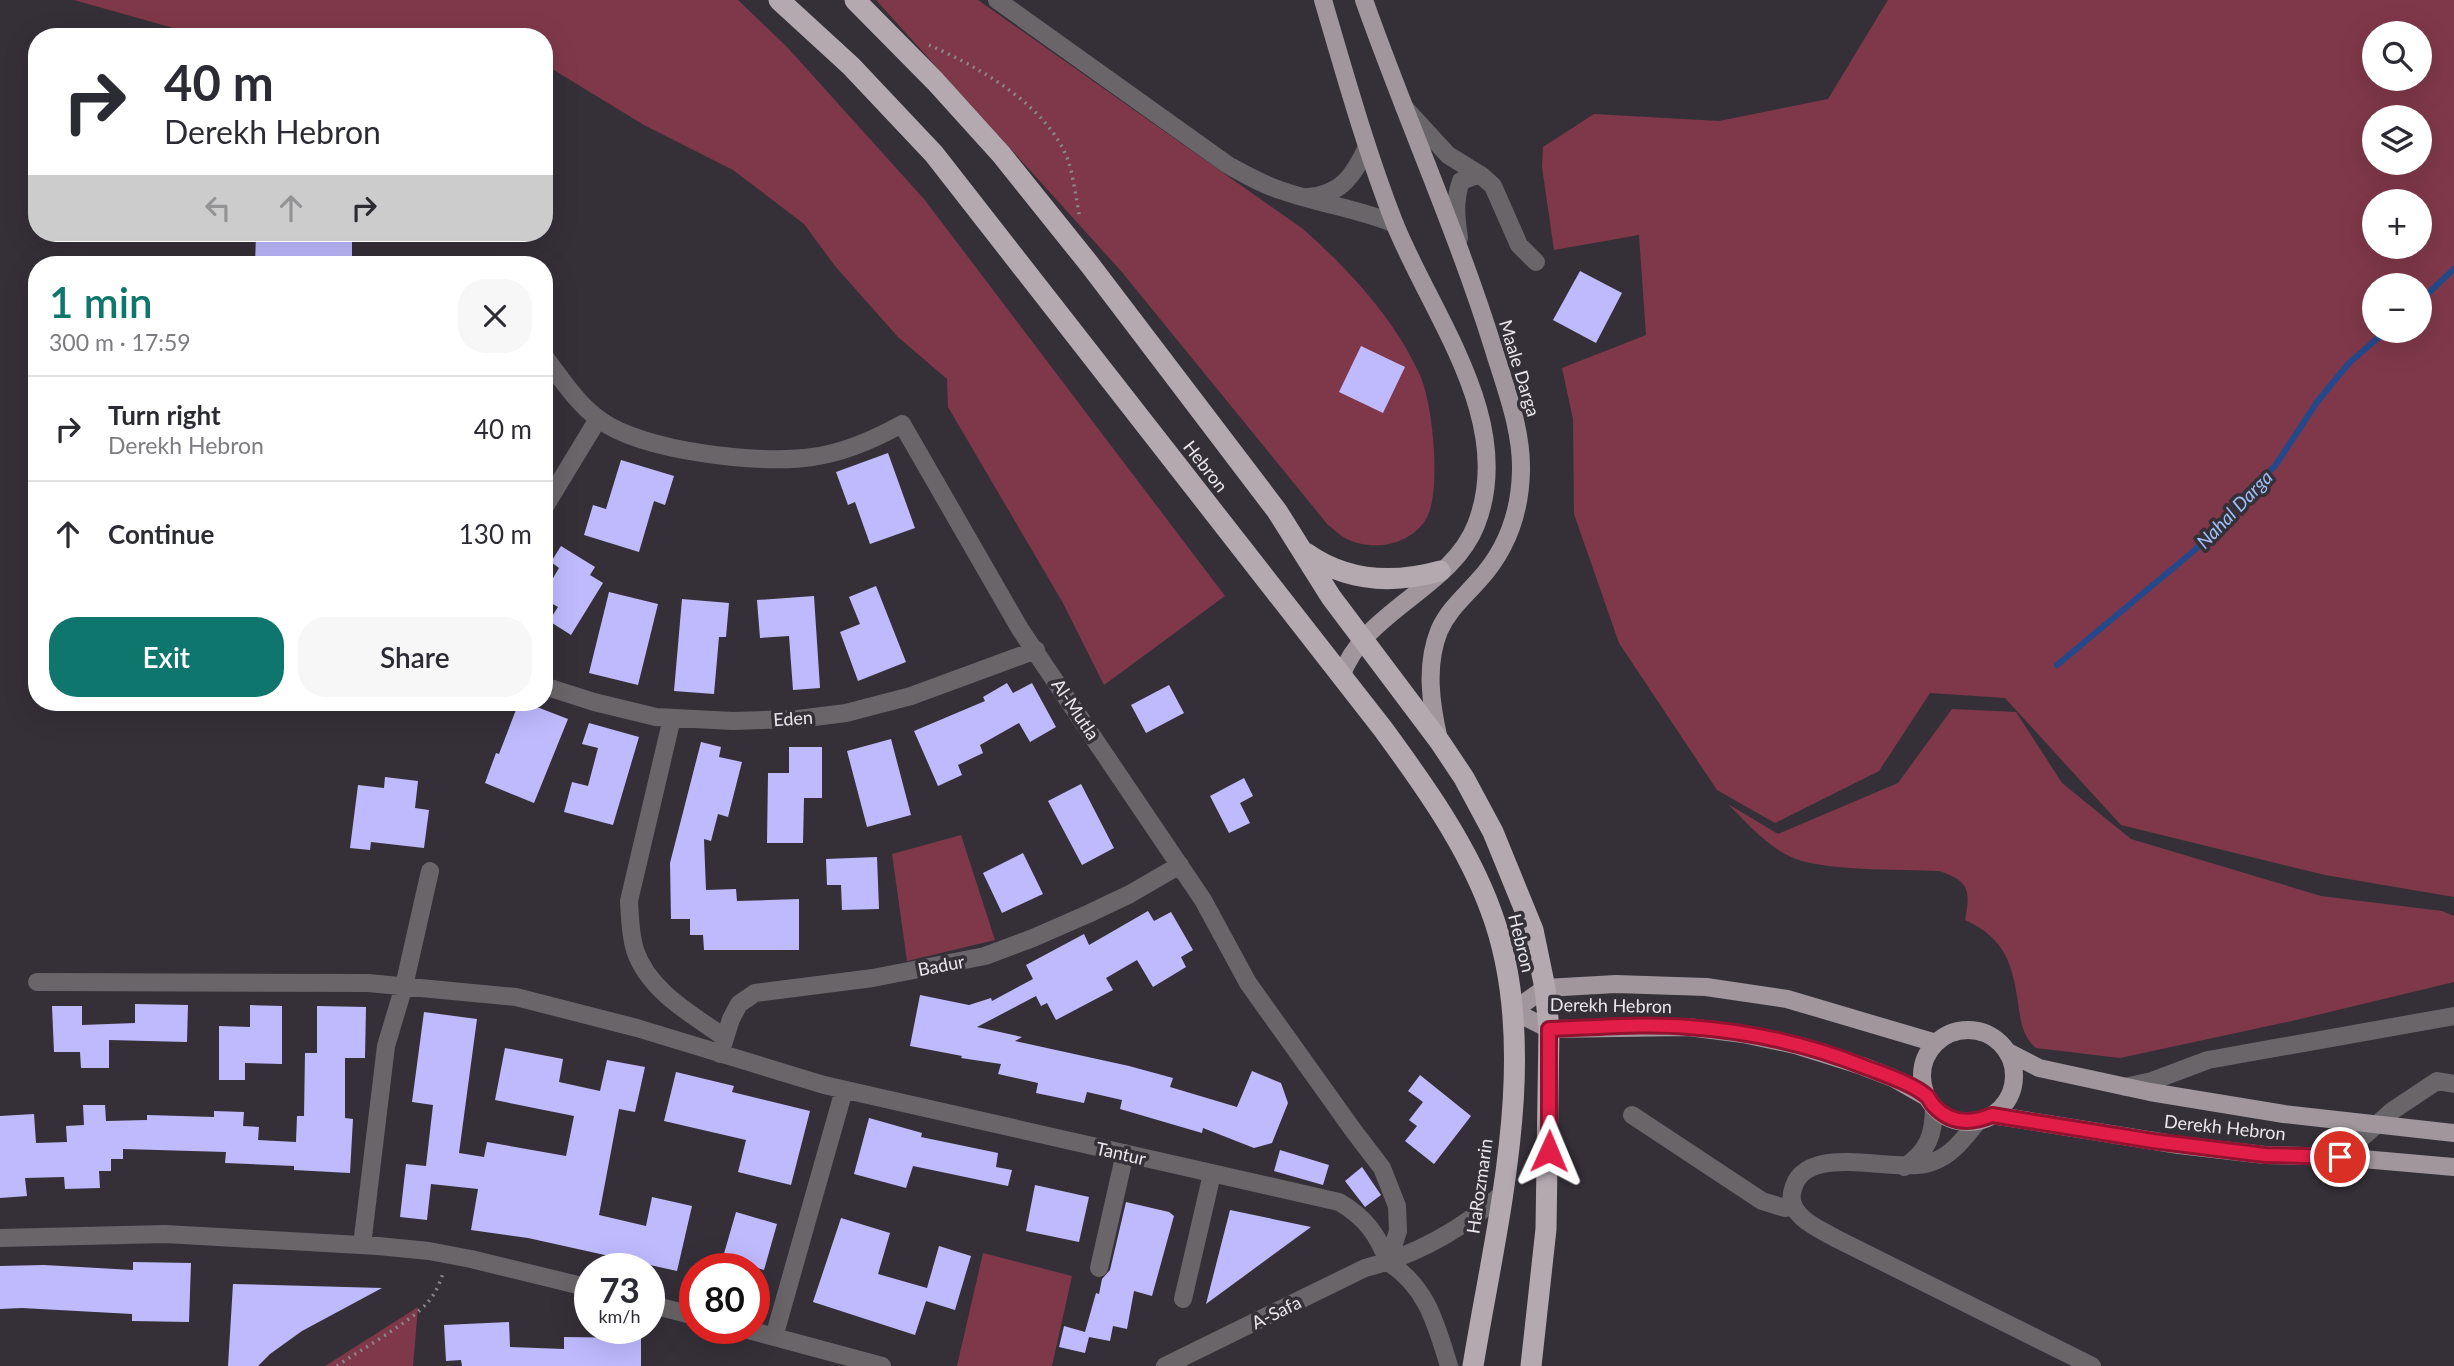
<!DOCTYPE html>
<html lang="en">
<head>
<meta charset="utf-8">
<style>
	:root { --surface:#fff; --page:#f7f7f7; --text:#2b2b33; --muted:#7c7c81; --line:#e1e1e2; --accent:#0f766e }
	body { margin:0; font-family:Lato,sans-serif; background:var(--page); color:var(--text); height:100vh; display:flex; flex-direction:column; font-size:26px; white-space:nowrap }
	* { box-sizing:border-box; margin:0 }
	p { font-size:23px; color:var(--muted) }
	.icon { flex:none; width:38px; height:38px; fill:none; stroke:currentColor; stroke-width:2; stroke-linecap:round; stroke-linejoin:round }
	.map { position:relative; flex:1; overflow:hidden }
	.panel { position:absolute; left:28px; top:256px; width:525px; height:455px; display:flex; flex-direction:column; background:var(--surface); border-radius:28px; box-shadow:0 7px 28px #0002 }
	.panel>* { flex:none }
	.hud { position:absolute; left:28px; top:28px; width:525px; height:214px; border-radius:28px; box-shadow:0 7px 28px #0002; background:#fff; color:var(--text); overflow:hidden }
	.fabs { position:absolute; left:2362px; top:21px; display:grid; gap:14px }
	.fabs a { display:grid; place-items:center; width:70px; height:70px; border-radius:50%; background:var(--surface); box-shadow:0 7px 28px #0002; font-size:35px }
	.speed { position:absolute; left:574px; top:1253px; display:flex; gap:14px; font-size:35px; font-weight:700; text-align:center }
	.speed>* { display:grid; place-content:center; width:91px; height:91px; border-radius:50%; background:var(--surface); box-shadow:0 7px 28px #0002; line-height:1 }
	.speed small { font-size:18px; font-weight:400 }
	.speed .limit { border:10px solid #d22; background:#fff; color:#111 }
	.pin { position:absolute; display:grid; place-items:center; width:60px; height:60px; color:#fff; margin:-30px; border:4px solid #fff; border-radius:50%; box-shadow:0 2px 7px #0007 }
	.me { position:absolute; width:77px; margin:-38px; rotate:1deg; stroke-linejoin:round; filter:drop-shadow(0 0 5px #0008) }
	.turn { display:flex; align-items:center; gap:24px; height:147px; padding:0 21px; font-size:32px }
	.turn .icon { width:91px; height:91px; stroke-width:2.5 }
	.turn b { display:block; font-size:49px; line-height:60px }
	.lanes { display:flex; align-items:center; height:66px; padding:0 21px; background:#0003; justify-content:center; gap:35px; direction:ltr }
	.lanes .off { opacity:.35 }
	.round { display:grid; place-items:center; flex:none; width:74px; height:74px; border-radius:28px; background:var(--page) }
	.overview { display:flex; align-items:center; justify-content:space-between; height:119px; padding:0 21px }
	h1 { font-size:42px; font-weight:600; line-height:52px; color:var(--accent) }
	.button { display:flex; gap:14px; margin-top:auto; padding:14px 21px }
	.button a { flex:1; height:80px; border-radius:28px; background:var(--accent); color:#fff; font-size:28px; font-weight:600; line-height:80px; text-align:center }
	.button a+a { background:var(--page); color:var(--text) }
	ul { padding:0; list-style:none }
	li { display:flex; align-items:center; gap:21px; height:105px; padding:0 21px; border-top:2px solid var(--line) }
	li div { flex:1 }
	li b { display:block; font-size:26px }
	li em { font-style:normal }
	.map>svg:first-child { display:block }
</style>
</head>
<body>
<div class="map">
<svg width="2454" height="1366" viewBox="0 0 2454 1366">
	<rect width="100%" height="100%" fill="#353038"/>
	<path fill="#7f3849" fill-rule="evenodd" d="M74,0H738L787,47L924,199L1225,596L1104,685L1063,603L948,407L947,379L898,337L835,266L804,224L733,170L644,125L544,64V37H205Z
		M876,0H978L1303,229C1349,270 1393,317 1419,373C1433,401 1442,493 1426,519C1410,546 1371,552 1345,538C1339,535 1334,529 1328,525L1121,271Z
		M1888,0H2454V897L2325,875L2121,825L2005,698L1930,693L1879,771L1775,823L1717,790L1619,643L1574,514L1573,419L1562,368L1646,335L1639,235L1554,250L1542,167L1543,147L1594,114L1719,121L1828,99ZM2420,33V79H2375V33ZM2420,117V163H2375V117ZM2420,201V247H2375V201ZM2420,285V331H2375V285Z
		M1952,709L2016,712L2062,783L2131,839L2321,896L2442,911L2454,916V982L2292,1021L2120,1058L2036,1048C2024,1038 2021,1024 2019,1009C2013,966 2007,939 1965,920C1971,890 1969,881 1939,871C1901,869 1821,872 1789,856C1765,844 1746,822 1728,804L1778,834L1898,783Z
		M961,835L995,940L907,961L892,854Z
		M983,1253L1072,1276L1052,1366H957Z
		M418,1307L413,1366H325Z"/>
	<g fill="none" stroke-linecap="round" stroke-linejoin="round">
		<path stroke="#23498b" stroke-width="6" d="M2420,301L2454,269
			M2057,665L2196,549L2244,495L2275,466L2317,402L2349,363L2386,331"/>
	</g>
	<path fill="#bfbafe" d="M256,235H352V264H255Z
		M1580,271L1622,293L1596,343L1553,320Z
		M1361,346L1405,367L1383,413L1339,392Z
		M888,453L915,528L870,544L855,502L848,505L836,472Z
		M621,460L674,476L665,505L654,501L639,552L584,535L593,505L606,509Z
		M561,546L595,567L590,575L603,583L571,635L549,621L558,607L544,599V593L559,568L551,562Z
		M876,586L906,662L858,681L840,632L860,624L849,597Z
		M609,592L658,604L638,685L589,673Z
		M814,596L820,688L793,690L789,636L760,638L757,600Z
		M682,599L729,603L726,637H719L714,694L674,691Z
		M1007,683L1013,693L1032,683L1056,727L1030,742L1019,723L980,745L983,753L958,765L962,775L938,786L914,731L985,701L983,697Z
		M1169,685L1184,713L1146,733L1131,705Z
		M519,702H524L568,719L534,803L485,783L496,753L499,754Z
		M589,723L639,737L613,825L564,812L572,782L588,786L598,748L582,744Z
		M891,739L911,815L867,827L847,751Z
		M701,742L721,747L719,757L742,762L728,817L718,814L711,841L704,839L706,890L736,889L737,901L799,899V950H704L703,935H690V919H671L670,863Z
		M789,747H822V798H804L803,843H767L768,773H789Z
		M385,777L418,781L415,808L429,810L424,848L371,842L370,850L350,848L358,785L384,788Z
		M1244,778L1253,796L1240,803L1250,823L1229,833L1210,796Z
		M1081,784L1114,848L1082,865L1048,801Z
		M1023,853L1043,894L1002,913L983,873Z
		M877,857L879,909L842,910L841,885H827L826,859Z
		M1148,911L1154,921L1171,912L1193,950L1181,957L1186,967L1153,987L1137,960L1106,978L1113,990L1056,1020L1047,1003L1041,1006L1036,996L977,1027L1022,1037L1015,1041L1129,1066L1173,1078L1170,1087L1237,1107L1252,1071L1281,1083L1288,1103L1272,1143L1254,1148L1203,1128L1202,1133L1120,1109L1122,1100L1087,1092L1084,1103L1036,1093L1038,1083L998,1074L1001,1064L961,1058L962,1056L910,1046L920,995L969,1005L991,998L992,1001L1033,979L1026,965L1084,934L1089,945Z
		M135,1004L188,1005L187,1042L109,1040V1068H81L80,1052H54L52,1006H82V1025L135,1023Z
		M250,1005L282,1006V1064L245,1063V1080H219V1026L250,1027Z
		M317,1006L366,1007L365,1058H345V1118L353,1119L350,1173L294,1170V1166L225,1163L226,1152L123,1149V1159H111V1171H99L100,1188L65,1189L64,1177L25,1178L27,1196L0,1198V1116L34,1114L36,1143L67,1142L66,1126L84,1125L83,1105H105L106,1121L147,1120V1115L214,1117V1111L244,1112L243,1126L259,1127L258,1140L296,1142L297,1116H304L305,1053H317Z
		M424,1012L477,1019L459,1153L484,1157L487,1142L566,1156L574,1116L495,1100L505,1048L563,1059L559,1082L600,1091L607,1060L645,1067L635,1112L619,1109L599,1215L646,1226L652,1197L692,1206L677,1271L528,1238L471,1230L478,1189L431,1184L427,1220L400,1217L406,1164L426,1166L433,1105L412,1102Z
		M676,1072L734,1086L732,1092L810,1111L791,1185L738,1172L746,1140L664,1121Z
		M1420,1075L1471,1116L1434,1164L1405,1141L1417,1126L1409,1120L1423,1102L1408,1091Z
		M869,1118L922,1133L921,1137L998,1153L996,1167L1012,1170L1008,1186L913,1166L906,1188L854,1174Z
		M1280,1150L1329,1165L1323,1185L1274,1171Z
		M1362,1167L1381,1195L1365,1207L1345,1181Z
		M1035,1185L1089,1197L1079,1242L1026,1231Z
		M1126,1202L1169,1212L1174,1216L1152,1296L1134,1291L1127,1329L1113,1326L1110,1341L1089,1337L1085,1353L1059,1347L1064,1326L1085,1332L1096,1293L1099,1294L1102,1279L1110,1270Z
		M1230,1210L1311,1227L1206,1304Z
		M736,1212L777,1224L764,1270L723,1257Z
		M841,1218L890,1233L878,1274L927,1288L939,1246L971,1256L955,1310L926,1301L915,1335L813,1302Z
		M133,1262L191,1263L189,1322L132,1321V1314L22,1308L0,1309V1266L44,1265L133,1270Z
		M233,1284L382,1288L302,1331L270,1354L258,1366H228Z
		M509,1322L510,1347L564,1349V1337L641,1338V1366H462L461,1360L446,1361L444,1325Z"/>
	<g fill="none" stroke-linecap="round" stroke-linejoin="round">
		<path stroke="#8a868c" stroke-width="3.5" stroke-dasharray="2 5" stroke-linecap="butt" d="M929,45C979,67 1047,105 1068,160C1074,178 1076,200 1080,218
			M337,1366C361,1349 410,1323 428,1302C435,1294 440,1283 443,1273"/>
		<path stroke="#696568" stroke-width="18" d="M997,0L1228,165C1246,175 1263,185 1283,191C1320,204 1359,209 1395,224
			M1404,107L1448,155L1482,176L1493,186L1519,245L1536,262
			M1308,197C1341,195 1354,175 1367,147
			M1459,238C1456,217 1454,201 1461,181L1474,176H1482
			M544,356C561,378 577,404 600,420C642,451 760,465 812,457C843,453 875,439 902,424L1020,629L1203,900L1248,983L1353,1130L1382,1168L1397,1206L1398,1231L1388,1262
			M544,508L598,419
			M544,686L594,702L656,717L733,721L798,719L846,713L911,696L1036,650
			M672,718L629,901C630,918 630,934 635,950C648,990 691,1014 724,1037
			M37,982L368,983L516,997L637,1028L824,1085L1339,1202C1365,1217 1378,1235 1388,1262
			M720,1054L731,1019L739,1004L755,993L873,978L985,956L1033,938L1088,914L1130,894L1180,865
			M2125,1087L2152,1081L2208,1060L2454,1016
			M1632,1115L1762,1201L1785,1208L1793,1206
			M1979,1120C1965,1137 1953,1155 1932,1162C1894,1176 1802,1138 1792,1193C1788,1217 1820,1229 1837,1239L2092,1366
			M2340,1157L2392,1111L2437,1081L2454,1084
			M1904,1167C1928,1152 1934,1134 1934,1107
			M0,1238L165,1234L378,1246L429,1251L471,1259L590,1288
			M362,1245L386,1046L404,986L430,871
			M1388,1262C1427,1287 1436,1324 1449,1366
			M1099,1268L1125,1153
			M1183,1299L1212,1174
			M649,1304L695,1316
			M741,1328L882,1366
			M774,1337L844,1090
			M1165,1366L1365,1268C1417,1255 1461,1230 1502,1194"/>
		<path stroke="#a0969c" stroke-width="18" d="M1323,0C1345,75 1366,150 1394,222C1431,315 1517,421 1476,525C1451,589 1364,610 1341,677
			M1364,0C1405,116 1456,229 1493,347C1505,387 1522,429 1521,471C1520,513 1507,550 1478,581C1464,597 1448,610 1439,631C1425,666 1431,705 1439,740
			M1922 1076a46 46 0 1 1 92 0a46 46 0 1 1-92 0Z
			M2008,1052L2039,1068L2150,1092L2284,1114L2454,1133
			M1928,1098L1893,1078L1862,1066L1795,1045L1743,1034L1688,1027L1549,1029L1513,1011L1545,988L1616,984L1706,987L1787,999L1936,1043
			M1992,1115L2179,1145L2265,1155L2340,1157L2454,1167"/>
		<path stroke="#b5a9b0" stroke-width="21" d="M779,0L851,66L934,154L1383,729C1424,785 1467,845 1491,911C1543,1050 1496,1224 1473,1366
			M855,0L935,81L1001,154L1090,265L1277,511L1331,597L1440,742L1464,778L1493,832L1533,930L1545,988L1549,1029L1546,1229L1531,1366
			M1306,553C1347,582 1393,584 1440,571"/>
	</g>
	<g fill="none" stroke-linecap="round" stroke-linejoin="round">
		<defs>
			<path id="route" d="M1549,1151V1029C1595,1028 1642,1023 1688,1027C1747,1031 1810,1045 1865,1067C1883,1074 1914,1084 1928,1097C1930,1100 1931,1103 1934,1106C1951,1124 1971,1124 1992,1115L2153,1141L2265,1155L2340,1157"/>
		</defs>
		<use href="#route" stroke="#92132f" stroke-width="18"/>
		<use href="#route" stroke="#e11d48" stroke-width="12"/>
	</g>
	<g text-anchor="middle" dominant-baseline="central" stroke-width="7" stroke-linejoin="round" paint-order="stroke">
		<g font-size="18" fill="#eae7ec" stroke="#353038">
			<text transform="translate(1520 368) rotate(73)">Maale Darga</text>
			<text transform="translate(1206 466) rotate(52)">Hebron</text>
			<text transform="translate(1076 709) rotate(56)">Al-Mutla</text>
			<text transform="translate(793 718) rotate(-4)">Eden</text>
			<text transform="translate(1522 943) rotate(76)">Hebron</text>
			<text transform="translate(941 965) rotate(-11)">Badur</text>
			<text transform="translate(1611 1005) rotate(1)">Derekh Hebron</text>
			<text transform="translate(2225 1127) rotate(6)">Derekh Hebron</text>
			<text transform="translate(1121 1153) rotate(13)">Tantur</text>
			<text transform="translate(1479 1186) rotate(-82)">HaRozmarin</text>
			<text transform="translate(1276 1312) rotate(-26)">A-Safa</text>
		</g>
		<g font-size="19" font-style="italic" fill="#9ec0f8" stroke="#353038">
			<text transform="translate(2234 509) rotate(-46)">Nahal Darga</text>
		</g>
	</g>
</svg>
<div class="fabs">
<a><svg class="icon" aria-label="search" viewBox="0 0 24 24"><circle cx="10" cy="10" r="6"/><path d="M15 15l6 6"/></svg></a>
<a><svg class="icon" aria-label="layers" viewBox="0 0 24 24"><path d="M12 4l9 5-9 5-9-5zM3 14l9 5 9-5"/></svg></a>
<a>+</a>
<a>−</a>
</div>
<div class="speed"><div>73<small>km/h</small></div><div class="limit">80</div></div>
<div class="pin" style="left:2340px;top:1157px;background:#d93025"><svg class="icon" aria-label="arrive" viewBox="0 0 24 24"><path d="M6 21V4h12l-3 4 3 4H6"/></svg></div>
<svg class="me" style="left:1549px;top:1151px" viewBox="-20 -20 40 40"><path d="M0-17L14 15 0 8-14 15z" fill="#e11d48" stroke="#fff" stroke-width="4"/></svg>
<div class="hud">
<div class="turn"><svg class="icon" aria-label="right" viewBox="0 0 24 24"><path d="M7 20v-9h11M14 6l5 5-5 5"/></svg><div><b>40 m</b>Derekh Hebron</div></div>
<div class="lanes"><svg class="icon off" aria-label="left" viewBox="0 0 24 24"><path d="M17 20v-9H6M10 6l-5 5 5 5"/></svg><svg class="icon off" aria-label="ahead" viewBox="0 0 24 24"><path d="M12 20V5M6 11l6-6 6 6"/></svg><svg class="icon" aria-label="right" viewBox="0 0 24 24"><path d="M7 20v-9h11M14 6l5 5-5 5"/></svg></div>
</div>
<section class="panel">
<div class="overview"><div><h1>1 min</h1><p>300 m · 17:59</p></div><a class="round"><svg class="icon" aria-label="close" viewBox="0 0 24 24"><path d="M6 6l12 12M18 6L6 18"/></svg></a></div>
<ul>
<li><svg class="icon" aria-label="right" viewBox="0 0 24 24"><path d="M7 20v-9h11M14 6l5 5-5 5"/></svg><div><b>Turn right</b><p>Derekh Hebron</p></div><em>40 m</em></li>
<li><svg class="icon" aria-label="ahead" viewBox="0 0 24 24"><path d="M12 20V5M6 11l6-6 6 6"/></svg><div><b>Continue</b></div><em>130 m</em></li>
</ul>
<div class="button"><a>Exit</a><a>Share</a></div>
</section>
</div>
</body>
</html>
